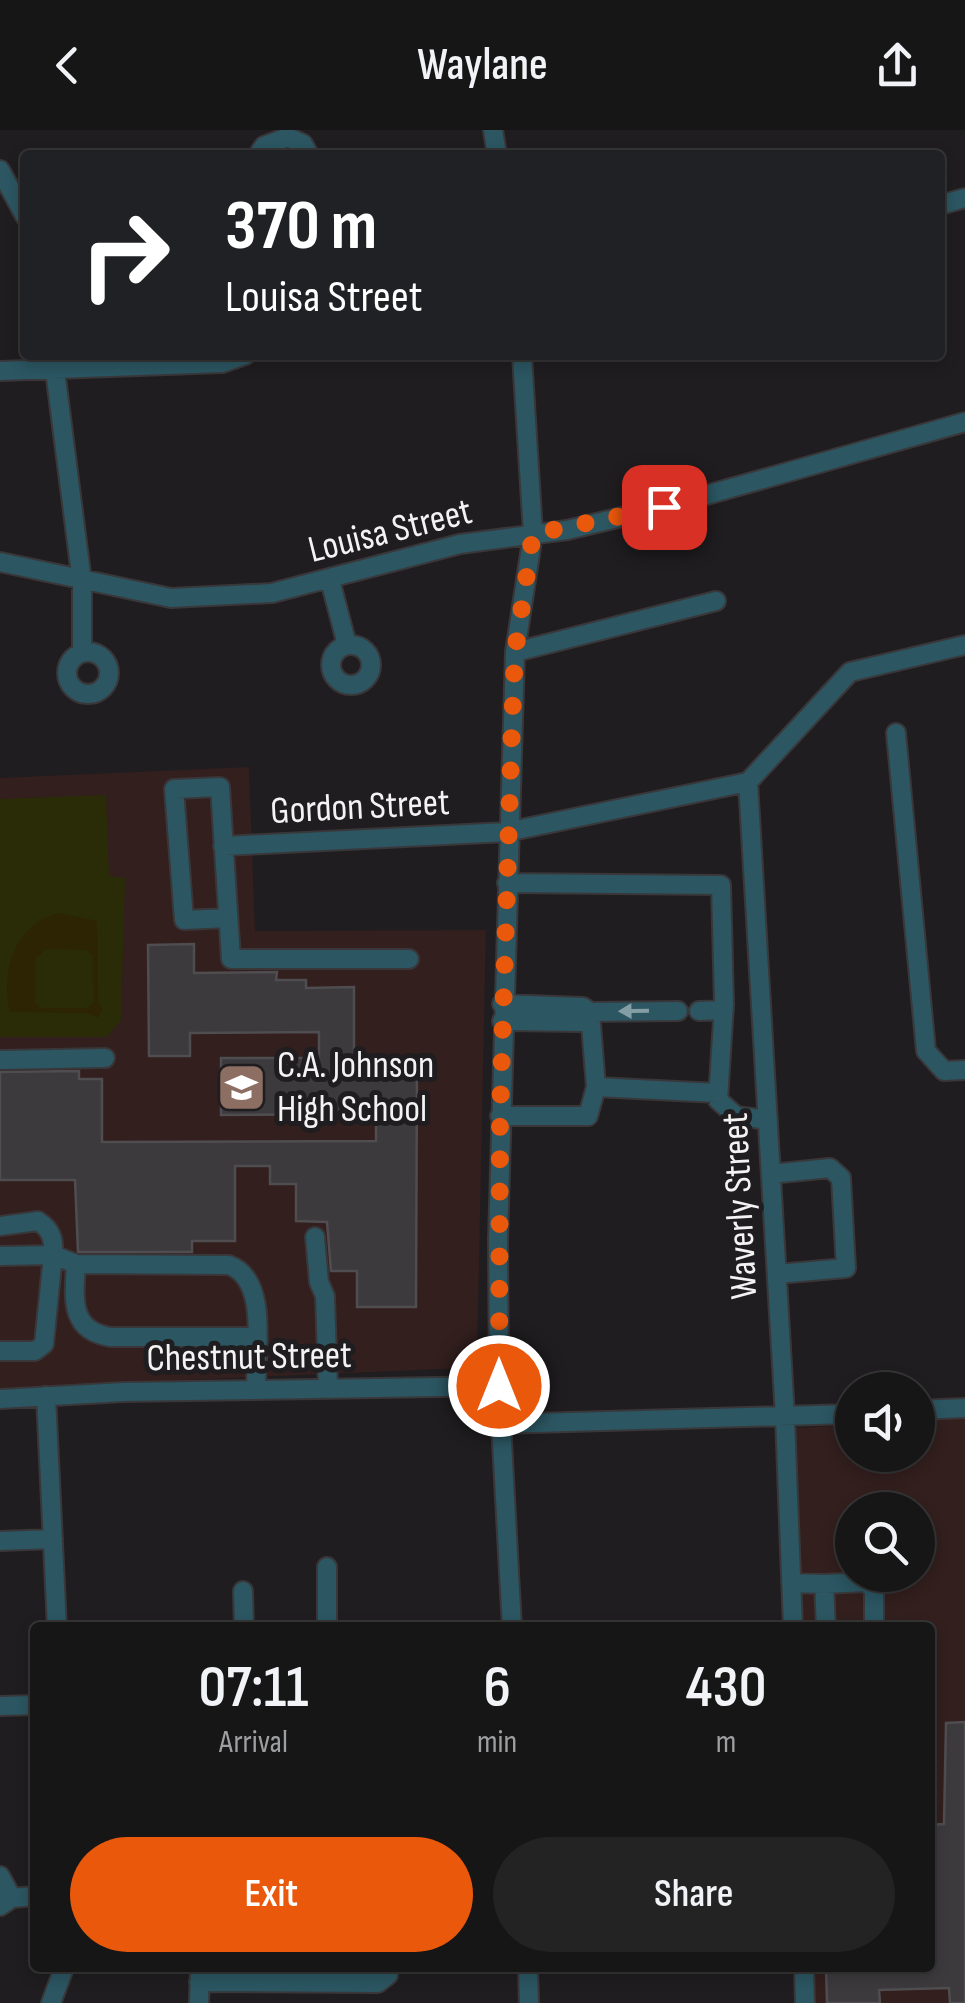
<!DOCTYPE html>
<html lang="en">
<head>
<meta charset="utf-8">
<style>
	:root { --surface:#171617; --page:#242324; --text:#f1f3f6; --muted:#9e9fa1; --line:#363536; --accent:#ea580c }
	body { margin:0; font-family:"Sofia Sans Condensed",sans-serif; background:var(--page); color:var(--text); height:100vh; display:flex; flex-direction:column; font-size:38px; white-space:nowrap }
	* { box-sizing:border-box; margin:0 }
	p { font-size:32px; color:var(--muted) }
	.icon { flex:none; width:55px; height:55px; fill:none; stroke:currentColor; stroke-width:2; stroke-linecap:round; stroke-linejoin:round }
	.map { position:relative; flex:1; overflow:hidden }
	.sheet { position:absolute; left:30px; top:1492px; width:905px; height:350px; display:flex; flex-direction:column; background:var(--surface); border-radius:10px; box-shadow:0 5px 15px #0003,0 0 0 2px var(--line) }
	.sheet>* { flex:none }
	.guide { position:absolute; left:20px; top:20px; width:925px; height:210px; border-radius:10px; box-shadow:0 5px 15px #0003,0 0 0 2px var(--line); background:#202124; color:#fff; overflow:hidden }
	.fabs { position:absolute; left:835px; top:1242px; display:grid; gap:20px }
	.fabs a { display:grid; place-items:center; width:100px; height:100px; border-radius:50%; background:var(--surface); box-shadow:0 5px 15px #0003,0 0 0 2px var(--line); font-size:50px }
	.pin { position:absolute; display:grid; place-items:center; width:85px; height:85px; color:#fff; margin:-42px; border-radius:20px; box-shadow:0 5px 15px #0006 }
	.me { position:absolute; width:110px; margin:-55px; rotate:0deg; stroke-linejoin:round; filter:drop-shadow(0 0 8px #0008) }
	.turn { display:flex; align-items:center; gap:35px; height:210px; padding:0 40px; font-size:45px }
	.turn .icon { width:130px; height:130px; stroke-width:2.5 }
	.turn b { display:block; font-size:70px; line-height:85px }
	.eta { display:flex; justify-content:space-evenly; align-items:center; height:170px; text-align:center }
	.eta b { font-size:60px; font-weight:600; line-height:70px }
	.primary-button { display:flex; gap:20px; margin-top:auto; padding:20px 40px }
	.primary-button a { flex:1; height:115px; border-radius:60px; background:var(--accent); color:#fff; font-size:40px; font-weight:600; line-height:115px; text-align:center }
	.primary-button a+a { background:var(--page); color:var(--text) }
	header { display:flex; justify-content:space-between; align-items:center; height:130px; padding:0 40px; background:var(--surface); font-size:45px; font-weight:600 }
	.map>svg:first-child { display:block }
</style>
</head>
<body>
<header><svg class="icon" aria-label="back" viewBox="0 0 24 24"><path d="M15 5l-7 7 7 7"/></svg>Waylane<svg class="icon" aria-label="share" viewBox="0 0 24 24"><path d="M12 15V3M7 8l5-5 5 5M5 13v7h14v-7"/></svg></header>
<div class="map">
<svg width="965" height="1873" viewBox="0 0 965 1873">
	<rect width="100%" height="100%" fill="#1f1d1f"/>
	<path fill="#321f1e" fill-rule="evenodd" d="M249,637L255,801L486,800L477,1229L466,1238L0,1258V648Z
		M965,1288V1873H815L813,1838H930V1498L802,1497L795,1298L852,1295V1325H918V1291ZM852,1380H918V1445H852Z"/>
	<path fill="#2a2c07" d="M106,665L109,746L125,748L121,890L107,907H0V669Z"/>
	<path fill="#2c2403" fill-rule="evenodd" d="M59,783L97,791L98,872L103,880L97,888L87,883L10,882C0,840 16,793 59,783ZM46,819L86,820L93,826L94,872L87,878H41L35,872V829Z"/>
	<path fill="#3c3a3d" stroke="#4f4d50" stroke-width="2.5" d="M194,814V843L277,842L276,850H306V858L354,857V934H417L416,1177H357V1141H331L327,1092L296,1091V1054H270V1036H235V1111H192V1122H78L75,1050H0V942L79,941V949H102V1012L376,1011V970H352V984L221,985V928H319V902L190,903V926H149L148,815Z
		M965,1592V1873H950L949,1858L879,1860L880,1873H827L826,1838H930V1695L944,1694L946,1593Z"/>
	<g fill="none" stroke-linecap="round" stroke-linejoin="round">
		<defs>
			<path id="minor" d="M493,0L497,25
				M258,25L264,16L288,7L303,14L309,25
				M0,40L25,86
				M940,75L965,68
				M53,225L82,452V523
				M0,241L222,233L245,225
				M0,432L171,468L272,463L460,414L567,400L664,377L965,292
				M330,450L347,515
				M331 535a20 20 0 1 1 40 0a20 20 0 1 1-40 0Z
				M515,522L716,471
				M67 543a21 21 0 1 1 42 0a21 21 0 1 1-42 0Z
				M896,603L926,921L944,941L965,940
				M748,652L785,1287L793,1498
				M223,716L507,702L748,652L850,542L965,515
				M507,753L721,755L724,874L718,970L736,986L768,990
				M228,788L184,790L174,659L220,657L231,829H409
				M699,881L724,880
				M502,891L581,892L590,882L583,877L502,874
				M0,930L105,928
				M596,957L590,882L678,881
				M500,986H588L596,957L718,963
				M771,1044L830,1038L841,1048L846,1138L777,1144
				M0,1096L38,1091C52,1100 54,1110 53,1125L0,1126
				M315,1107L319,1152L325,1166L328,1258
				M76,1134C74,1168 69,1201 111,1207H255
				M0,1221H35L44,1214L53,1125L76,1134L229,1135C270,1150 255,1224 256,1260
				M46,1266L57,1498
				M0,1269L123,1262L499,1256
				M918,1280L965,1278
				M501,1294L852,1284
				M0,1411L53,1409
				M327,1437V1498
				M791,1453L824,1454L826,1498
				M824,1454L866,1452L874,1460V1498
				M243,1461L244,1498
				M512,1498L499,1256L498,1109L515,522L533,404L522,225
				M0,1576L35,1575
				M0,1746L12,1768
				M0,1776L12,1768L35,1766
				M528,1838L529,1873
				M804,1838L805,1873
				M199,1852L378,1853L388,1845V1838
				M51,1873L64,1838
				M199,1873L200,1838"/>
		</defs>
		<use href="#minor" stroke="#393739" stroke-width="22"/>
		<use href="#minor" stroke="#2b5662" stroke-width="18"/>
	</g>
	<defs><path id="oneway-solid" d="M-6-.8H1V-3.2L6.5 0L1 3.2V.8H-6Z" transform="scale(2.5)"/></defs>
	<use fill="#859da4" href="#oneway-solid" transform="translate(634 881) rotate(179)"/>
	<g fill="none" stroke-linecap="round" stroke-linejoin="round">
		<path stroke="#ea580c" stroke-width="18" stroke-dasharray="0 32.4" d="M499,1256L500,986L512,594L515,522L533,404L664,377"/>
	</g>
	<defs>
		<symbol id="school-square" viewBox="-11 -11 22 22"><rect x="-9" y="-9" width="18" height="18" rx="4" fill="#8d6e63" stroke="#1f1d1f"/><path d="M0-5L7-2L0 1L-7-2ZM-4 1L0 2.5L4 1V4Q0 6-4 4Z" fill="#fff"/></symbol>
	</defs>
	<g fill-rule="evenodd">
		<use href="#school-square" x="214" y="930" width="55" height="55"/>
	</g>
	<g text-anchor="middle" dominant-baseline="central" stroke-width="10" stroke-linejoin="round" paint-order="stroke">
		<g font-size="38" fill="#f4f3f4" stroke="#1f1d1f">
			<text transform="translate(390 401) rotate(-14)">Louisa Street</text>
			<text transform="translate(360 677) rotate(-3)">Gordon Street</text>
			<text transform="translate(740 1076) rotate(-93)">Waverly Street</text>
			<text transform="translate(249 1227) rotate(-1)">Chestnut Street</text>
		</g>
		<g font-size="38" fill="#f4f3f4" stroke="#1f1d1f" text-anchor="start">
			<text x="277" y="935">C.A. Johnson<tspan x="277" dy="44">High School</tspan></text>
		</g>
	</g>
</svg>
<div class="fabs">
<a><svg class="icon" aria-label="sound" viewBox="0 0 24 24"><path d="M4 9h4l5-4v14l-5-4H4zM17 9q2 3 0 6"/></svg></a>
<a><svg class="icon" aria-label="search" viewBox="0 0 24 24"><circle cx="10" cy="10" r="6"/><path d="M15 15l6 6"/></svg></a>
</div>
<div class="pin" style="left:664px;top:377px;background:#d93025"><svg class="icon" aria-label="arrive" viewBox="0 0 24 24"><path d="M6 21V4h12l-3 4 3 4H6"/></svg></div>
<svg class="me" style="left:499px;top:1256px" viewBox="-20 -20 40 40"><circle r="17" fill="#ea580c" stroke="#fff" stroke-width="3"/><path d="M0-11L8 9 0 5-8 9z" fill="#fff"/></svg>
<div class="guide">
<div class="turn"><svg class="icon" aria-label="right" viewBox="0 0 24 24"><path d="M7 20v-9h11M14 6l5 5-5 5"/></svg><div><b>370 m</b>Louisa Street</div></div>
</div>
<section class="sheet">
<div class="eta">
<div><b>07:11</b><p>Arrival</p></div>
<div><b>6</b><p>min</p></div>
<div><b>430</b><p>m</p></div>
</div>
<div class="primary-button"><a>Exit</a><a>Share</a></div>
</section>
</div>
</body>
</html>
